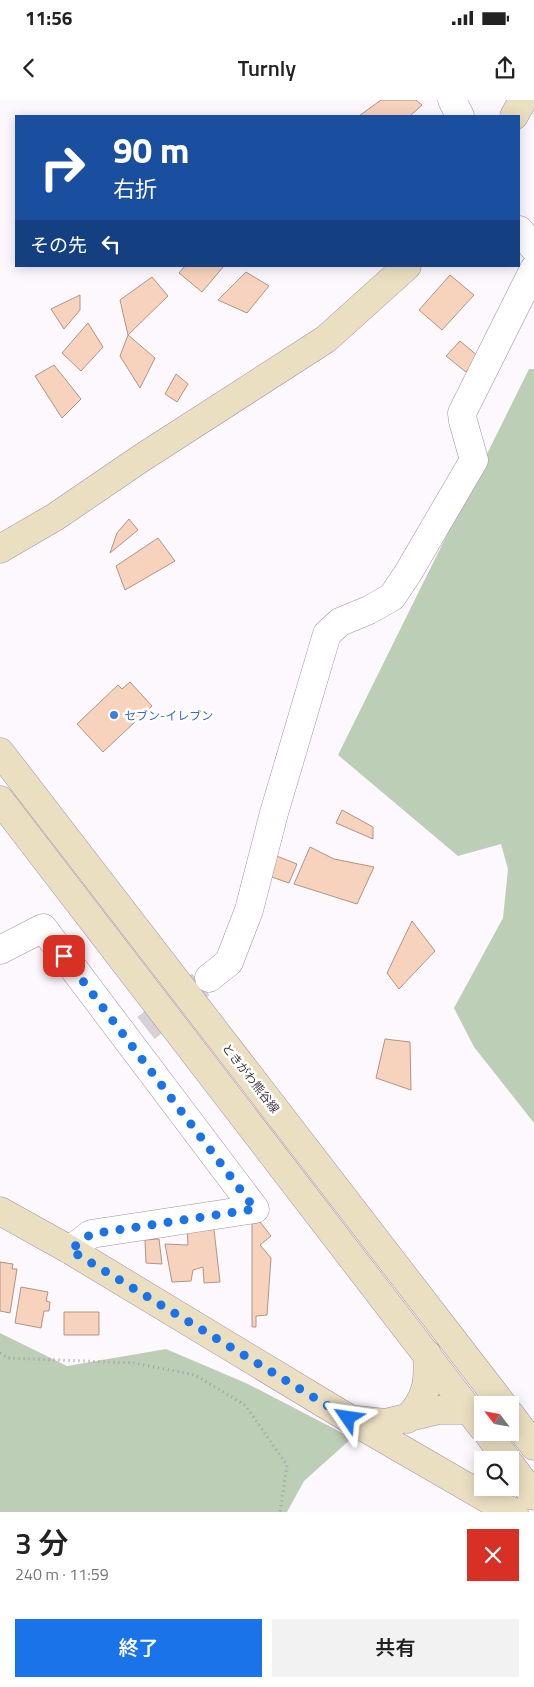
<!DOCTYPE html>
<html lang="ja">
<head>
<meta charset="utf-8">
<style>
	:root { --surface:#fff; --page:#f2f2f2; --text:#222; --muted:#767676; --accent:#1a73e8 }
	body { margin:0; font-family:"Titillium Web","Noto Sans JP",sans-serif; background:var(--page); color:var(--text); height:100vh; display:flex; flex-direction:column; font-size:19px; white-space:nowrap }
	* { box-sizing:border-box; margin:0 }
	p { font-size:16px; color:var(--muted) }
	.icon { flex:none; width:28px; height:28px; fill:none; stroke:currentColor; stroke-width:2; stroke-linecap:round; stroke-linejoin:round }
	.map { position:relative; height:1412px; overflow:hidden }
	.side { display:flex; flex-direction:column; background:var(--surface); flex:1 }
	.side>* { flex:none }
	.banner { position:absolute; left:15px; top:15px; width:505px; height:152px; border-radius:0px; box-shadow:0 2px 12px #0003; background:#1a4fa0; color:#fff; overflow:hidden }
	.needle { width:32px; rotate:301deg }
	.tools { position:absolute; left:474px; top:1296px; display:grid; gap:10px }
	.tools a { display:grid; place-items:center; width:45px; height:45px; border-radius:0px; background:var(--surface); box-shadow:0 2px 12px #0003; font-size:25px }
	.pin { position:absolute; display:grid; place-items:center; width:42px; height:42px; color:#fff; margin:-21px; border-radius:10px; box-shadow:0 2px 8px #0006 }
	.me { position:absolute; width:55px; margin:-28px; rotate:302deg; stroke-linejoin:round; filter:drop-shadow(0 0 4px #0008) }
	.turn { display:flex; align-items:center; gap:18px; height:105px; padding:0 15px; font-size:22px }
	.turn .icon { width:65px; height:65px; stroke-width:2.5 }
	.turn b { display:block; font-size:35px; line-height:42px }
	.then { display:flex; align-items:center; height:48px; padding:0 15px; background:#0003; gap:10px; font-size:19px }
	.round { display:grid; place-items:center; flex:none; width:52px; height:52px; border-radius:0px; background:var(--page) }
	.headline { display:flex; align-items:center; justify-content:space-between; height:85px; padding:0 15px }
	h1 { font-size:30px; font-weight:600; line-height:38px }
	.button { display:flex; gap:10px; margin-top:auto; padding:10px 15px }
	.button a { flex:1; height:58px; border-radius:0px; background:var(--accent); color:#fff; font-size:20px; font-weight:600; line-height:58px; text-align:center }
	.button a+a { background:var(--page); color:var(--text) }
	.status { display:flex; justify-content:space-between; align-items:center; height:35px; padding:0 25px; background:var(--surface); direction:ltr }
	.status svg { height:14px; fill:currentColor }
	header { display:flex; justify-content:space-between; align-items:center; height:65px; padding:0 15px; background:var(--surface); font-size:22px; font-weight:600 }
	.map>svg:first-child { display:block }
</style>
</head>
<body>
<div class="status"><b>11:56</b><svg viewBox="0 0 49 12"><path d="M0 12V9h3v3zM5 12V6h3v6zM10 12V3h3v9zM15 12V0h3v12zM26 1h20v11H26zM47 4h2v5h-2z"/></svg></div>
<header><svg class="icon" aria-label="back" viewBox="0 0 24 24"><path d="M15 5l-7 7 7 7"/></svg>Turnly<svg class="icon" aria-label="share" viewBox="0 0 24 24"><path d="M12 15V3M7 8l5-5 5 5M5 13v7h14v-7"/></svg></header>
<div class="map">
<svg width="534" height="1412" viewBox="0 0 534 1412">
	<rect width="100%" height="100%" fill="#fcf8fd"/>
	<path fill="#bcceb6" d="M529,269H534V1023L474,947L454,908L503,818L508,769L501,744L458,756L338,655Z
		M0,1233L67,1266L166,1249L248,1284L352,1338L304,1381L287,1412H0Z"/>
	<path fill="#f7d3bd" stroke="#b19483" d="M381,0H416L422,5L410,16H359Z
		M185,166H224L202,192L179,173Z
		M246,172L269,186L247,213L218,200Z
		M450,175L474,195L442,230L419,210Z
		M152,177L168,196L128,235L120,200Z
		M80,195V210L64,229L51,209Z
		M88,223L103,247L81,271L62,253Z
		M128,235L155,258L140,288L120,256Z
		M460,241L478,256L466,272L446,256Z
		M54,265L81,299L62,318L35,276Z
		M176,274L188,284L177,302L165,294Z
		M129,419L138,430L110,453L117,433Z
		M158,438L175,461L125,490L116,466Z
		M130,582L152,606L103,652L77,624L118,585L122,589Z
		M342,710L373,727V739L336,723Z
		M310,747L334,759L374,767L357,804L294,784Z
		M274,755L297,764L289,783L266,775Z
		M412,821L435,851L399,889L387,873Z
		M385,939L410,942L411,990L376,978Z
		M213,1121L220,1182L204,1183L203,1167L193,1170L191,1181L172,1182L165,1144L188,1145L187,1126Z
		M260,1122L271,1136L260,1145L271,1158L267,1215L256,1216V1227H252V1124Z
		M159,1139L162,1164L146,1163L145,1140Z
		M0,1162L13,1164L12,1169H17L10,1213L0,1211Z
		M21,1187L48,1192L46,1201L50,1202L49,1211H44L41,1228L15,1223Z
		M64,1212H99V1235H64Z"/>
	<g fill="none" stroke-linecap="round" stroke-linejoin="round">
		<path stroke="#d6d1d7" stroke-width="28" stroke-dasharray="28 14" stroke-linecap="butt" d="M146,928L205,881"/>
		<defs>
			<path id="street" d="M452,0L460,16
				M519,130L534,148
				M0,850L43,828L255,1109L91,1134L70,1150
				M209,878L229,862L249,810L274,713L327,534L340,522L369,510L392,497L408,473L474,360L463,321L462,313L534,169"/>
			<path id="secondary" d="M514,16L523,0
				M0,449L55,417L143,357L326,239L407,166
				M0,652L503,1305
				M0,700L482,1327
				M0,1111L70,1150L348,1318L500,1406L514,1412
				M510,1314L534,1346
				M407,1319C427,1298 429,1282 427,1254
				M357,1320L385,1323L439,1310H470L481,1314
				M487,1332L507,1360
				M510,1364L534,1396"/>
		</defs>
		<use href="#street" stroke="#a58fa7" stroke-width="29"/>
		<use href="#secondary" stroke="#a58fa7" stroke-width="29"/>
		<path stroke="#a39ca4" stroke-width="3" stroke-dasharray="1 4" stroke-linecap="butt" d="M0,1253L8,1258L134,1263L195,1275L245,1305L287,1365L280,1412"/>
		<use href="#street" stroke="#fff" stroke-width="28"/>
		<use href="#secondary" stroke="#ebdfc2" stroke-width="28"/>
	</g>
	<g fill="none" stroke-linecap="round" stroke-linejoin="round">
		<path stroke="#1a73e8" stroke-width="9" stroke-dasharray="0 16.2" d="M64,856L255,1109L91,1134L70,1150L348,1318"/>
	</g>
	<circle fill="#3f7fe0" stroke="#fff" stroke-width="2" cx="114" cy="615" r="5"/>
	<g text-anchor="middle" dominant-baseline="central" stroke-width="5" stroke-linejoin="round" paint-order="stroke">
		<g font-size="12" fill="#366cbe" stroke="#fff" text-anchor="start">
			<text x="124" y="615">セブン-イレブン</text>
		</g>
		<g font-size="12" fill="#403741" stroke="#fff">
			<text transform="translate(251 978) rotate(52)">ときがわ熊谷線</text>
		</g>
	</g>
</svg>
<div class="tools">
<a><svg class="needle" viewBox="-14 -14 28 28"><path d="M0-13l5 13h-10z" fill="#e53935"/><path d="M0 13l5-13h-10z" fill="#767676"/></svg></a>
<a><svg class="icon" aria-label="search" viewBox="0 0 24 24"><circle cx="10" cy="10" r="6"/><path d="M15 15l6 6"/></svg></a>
</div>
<div class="pin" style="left:64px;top:856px;background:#d93025"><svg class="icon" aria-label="arrive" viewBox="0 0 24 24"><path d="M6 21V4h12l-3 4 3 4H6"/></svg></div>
<svg class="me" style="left:348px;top:1318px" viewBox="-20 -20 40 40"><path d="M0-17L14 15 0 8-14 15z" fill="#1a73e8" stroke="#fff" stroke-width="4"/></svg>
<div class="banner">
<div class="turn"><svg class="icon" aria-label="right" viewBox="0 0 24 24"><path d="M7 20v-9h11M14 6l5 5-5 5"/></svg><div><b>90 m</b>右折</div></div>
<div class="then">その先<svg class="icon" aria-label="left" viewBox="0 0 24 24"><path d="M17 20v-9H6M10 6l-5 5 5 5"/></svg></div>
</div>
</div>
<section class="side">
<div class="headline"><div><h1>3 分</h1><p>240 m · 11:59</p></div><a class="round" style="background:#d93025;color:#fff"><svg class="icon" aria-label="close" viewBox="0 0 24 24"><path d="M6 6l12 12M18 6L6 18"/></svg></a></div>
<div class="button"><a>終了</a><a>共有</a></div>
</section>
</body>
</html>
